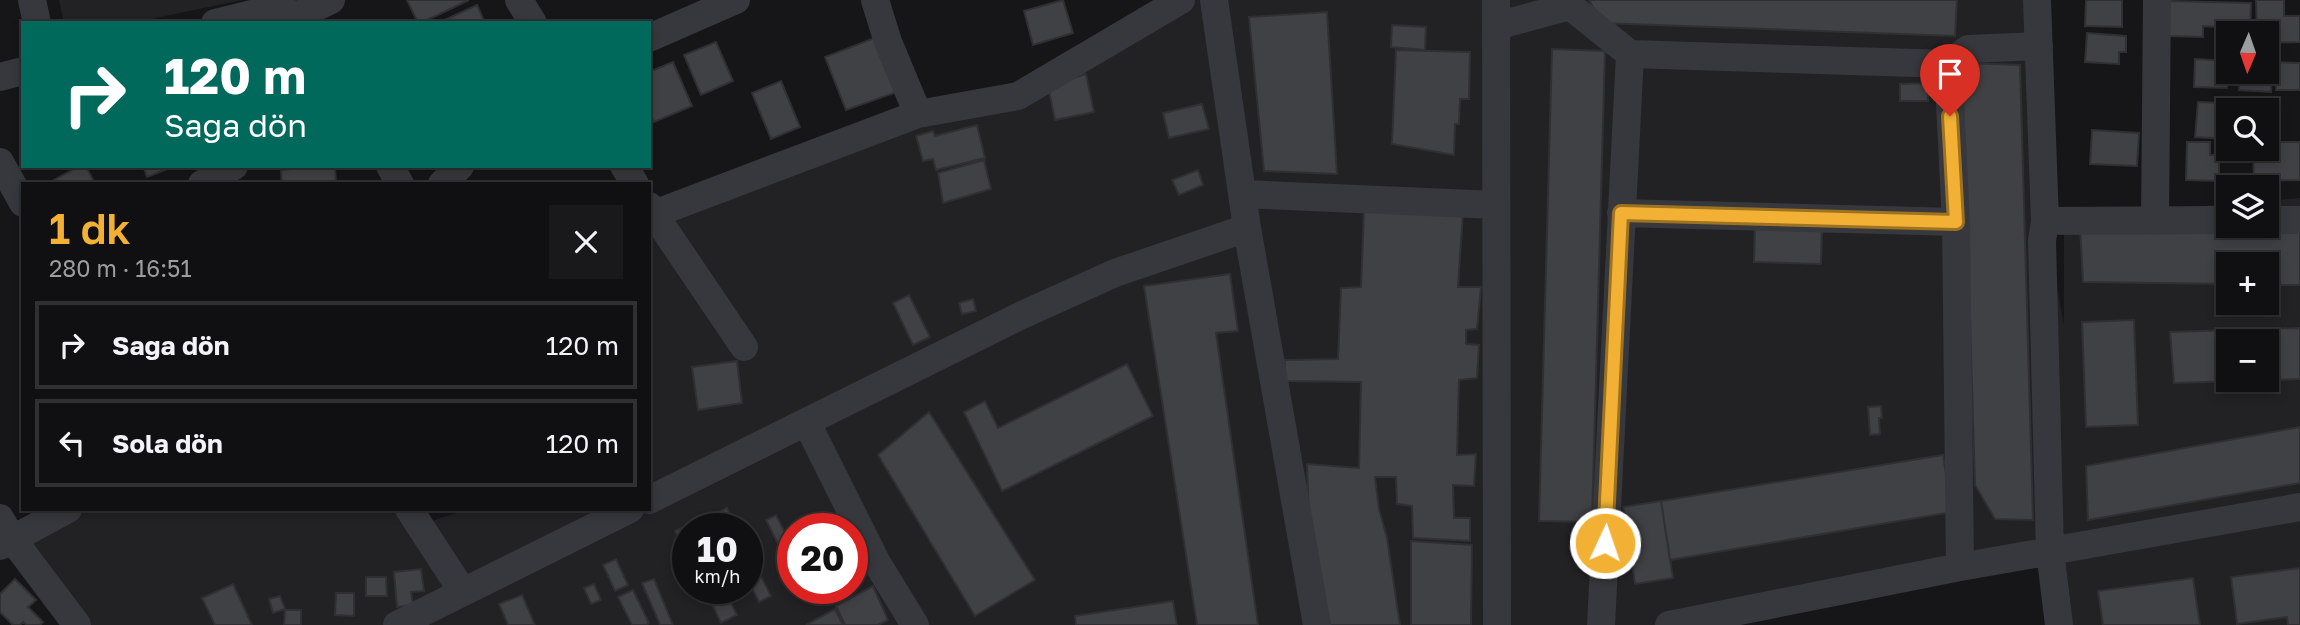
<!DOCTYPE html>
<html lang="tr">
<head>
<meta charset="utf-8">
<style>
	:root { --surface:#101012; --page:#19191b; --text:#f1f3f6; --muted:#9c9d9f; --line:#303032; --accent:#f2b134 }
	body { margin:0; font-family:"Golos Text",sans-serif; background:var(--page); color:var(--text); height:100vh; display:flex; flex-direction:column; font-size:26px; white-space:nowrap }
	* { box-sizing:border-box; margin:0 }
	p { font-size:23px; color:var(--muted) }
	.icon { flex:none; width:38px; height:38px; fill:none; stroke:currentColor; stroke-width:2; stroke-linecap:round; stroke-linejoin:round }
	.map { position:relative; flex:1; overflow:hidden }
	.side { position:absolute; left:21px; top:182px; width:630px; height:329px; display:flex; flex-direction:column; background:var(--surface); border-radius:0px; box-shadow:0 4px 10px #0003,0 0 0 2px var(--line) }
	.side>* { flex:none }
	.guide { position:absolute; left:21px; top:21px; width:630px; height:147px; border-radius:0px; box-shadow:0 4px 10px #0003,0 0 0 2px var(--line); background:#00695c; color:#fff; overflow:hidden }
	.needle { width:46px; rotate:182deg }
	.buttons { position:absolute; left:2216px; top:21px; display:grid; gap:14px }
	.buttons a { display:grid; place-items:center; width:63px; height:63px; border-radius:0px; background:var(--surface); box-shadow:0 4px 10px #0003,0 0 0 2px var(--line); font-size:35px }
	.speed { position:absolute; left:672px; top:513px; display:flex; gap:14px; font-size:35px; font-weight:700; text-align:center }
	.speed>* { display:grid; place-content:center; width:91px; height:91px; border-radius:50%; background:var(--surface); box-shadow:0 4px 10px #0003,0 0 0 2px var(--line); line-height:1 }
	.speed small { font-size:18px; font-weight:400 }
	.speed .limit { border:10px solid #d22; background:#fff; color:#111 }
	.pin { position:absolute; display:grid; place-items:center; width:60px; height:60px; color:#fff; margin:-72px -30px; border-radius:50% 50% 50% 0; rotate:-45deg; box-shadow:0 0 7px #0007 }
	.pin .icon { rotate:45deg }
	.me { position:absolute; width:77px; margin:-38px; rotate:3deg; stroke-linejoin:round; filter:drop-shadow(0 0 5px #0008) }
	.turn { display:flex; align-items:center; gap:24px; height:147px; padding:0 28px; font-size:32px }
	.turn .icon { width:91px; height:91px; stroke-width:2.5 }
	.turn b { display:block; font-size:49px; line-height:60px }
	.round { display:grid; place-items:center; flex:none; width:74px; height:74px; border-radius:0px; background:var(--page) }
	.headline { display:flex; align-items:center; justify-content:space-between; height:119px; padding:0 28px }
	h1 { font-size:42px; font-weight:600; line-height:52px; color:var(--accent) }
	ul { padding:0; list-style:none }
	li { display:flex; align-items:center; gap:21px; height:88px; margin:0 14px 10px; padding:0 14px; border:4px solid var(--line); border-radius:0px }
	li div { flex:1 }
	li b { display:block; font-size:26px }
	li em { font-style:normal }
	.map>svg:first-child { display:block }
</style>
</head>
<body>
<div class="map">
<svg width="2300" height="625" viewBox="0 0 2300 625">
	<rect width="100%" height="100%" fill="#161618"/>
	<path fill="#222225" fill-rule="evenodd" d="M59,0H242L132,23H64Z
		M1175,0H2041L2045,221L2064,325V217L2228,204V226H2266V201L2300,198V625H2064L2050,551L1670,625H77L13,540L68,509H406L417,526L468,509H649V217L1018,96ZM2228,264H2266V303H2228ZM2228,341H2266V380H2228ZM688,528H747V588H688ZM793,528H852V588H793Z"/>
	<path fill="#404145" stroke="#303034" stroke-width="2" fill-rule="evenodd" d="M407,0H469L421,23H418Z
		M1063,0L1073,33L1033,45L1024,11Z
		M1589,0H1957L1955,36L1602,23Z
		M2086,0H2122V27L2085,26Z
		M2256,0H2284V16H2300V42L2266,43V33H2257Z
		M2169,1L2251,3L2250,33H2228V40L2216,39V27L2203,26V37L2168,36Z
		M477,5L485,23H438Z
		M1327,12L1337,174L1264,171L1249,17Z
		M1392,25L1426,27L1425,50L1391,47Z
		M2087,33L2126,36V52H2119V64L2085,62Z
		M877,37L897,92L846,110L825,57Z
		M716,42L733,81L701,95L684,55Z
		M1552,49L1605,51L1592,522L1539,521Z
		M1396,50L1470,52L1469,99H1460L1459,124H1455L1454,155L1392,144Z
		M2195,59L2228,61L2227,88L2194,87Z
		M2266,61L2273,62L2271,92L2239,90L2240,72H2266Z
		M673,62L692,106L654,122L649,113V72Z
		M2274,62L2300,63V90H2276V68H2274Z
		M1962,63L2020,65L2033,520L1995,519L1975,485Z
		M1086,74L1094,112L1055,120L1048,86Z
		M781,81L800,127L771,139L752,93Z
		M1928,83V101H1900V84Z
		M2198,102L2221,103V114L2228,115V139L2195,137Z
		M1202,104L1209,129L1169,138L1163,113Z
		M977,125L985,158L936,170L933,159L923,161L916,136L933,131L935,136Z
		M2092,130L2139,133L2137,166L2090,164Z
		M2187,142H2210V155H2219V181L2186,180Z
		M2266,142H2300V180L2254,181L2253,149H2266Z
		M984,160L991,189L943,203L938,173Z
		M79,166H86L95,184H47Z
		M143,166H175L147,177Z
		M321,166H335L336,184H282L281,170Z
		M1198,170L1203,185L1179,195L1172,180Z
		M1364,210L1463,212L1458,287H1481L1477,329L1466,330V344L1479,345L1477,378L1459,380L1457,455L1476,454L1474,486L1453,485L1454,518H1470V541L1413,538L1412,506L1397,504L1396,477H1375L1379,509L1387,538L1400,625H1325L1309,521L1307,464L1359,468L1361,382L1284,381L1285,360L1338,359L1341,288L1361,287Z
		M1755,223L1822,225L1821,264L1754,262Z
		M2080,227L2300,231V285H2266V264H2228V284L2083,282Z
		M1230,274L1238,331L1216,333L1258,625H1197L1144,286Z
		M909,295L930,337L913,345L893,303Z
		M973,299L976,311L962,314L959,303Z
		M2134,320L2138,425L2086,427L2082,322Z
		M2300,328V379L2174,383L2170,332ZM2228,341H2266V380H2228Z
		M737,361L742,403L698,410L692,367Z
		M1127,364L1153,416L1002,491L964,412L985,401L998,428Z
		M1881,406L1882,418H1879L1880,434L1870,435L1868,407Z
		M929,412L1035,580L975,616L878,455Z
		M2300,427V483L2088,520L2086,466Z
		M1943,455L1952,512L1670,560L1661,501Z
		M1661,501L1673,578L1635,584L1623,507Z
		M727,508L737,528H722L715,514Z
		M776,515L792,546L781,550L766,520Z
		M694,522L698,528H688V557L675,531Z
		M1411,541L1472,545L1471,625H1411Z
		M747,549L771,596L759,602L747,578Z
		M616,559L628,585L615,591L603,565Z
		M2300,568V625H2288L2287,617L2237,624L2231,577Z
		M421,569L424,591L411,592L413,605L397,607L394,572Z
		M366,577H386L387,596H366Z
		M2193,578L2200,625H2103L2098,591Z
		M15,579L36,600L28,607L43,622L40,625H27L23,622L20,625H13L0,612V594Z
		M654,579L673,625H660L642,583Z
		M233,584L252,625H215L202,598Z
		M594,584L601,600L591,604L584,588Z
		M873,586L888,620L878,625H845L836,606Z
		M712,588H724L737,615L721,623L706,591Z
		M633,590L649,623L646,625H632L618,597Z
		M336,593H354V616L335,615Z
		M522,595L535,625H508L499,604Z
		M280,596L285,609L273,613L269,599Z
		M1173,601L1177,625H1076L1075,616Z
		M835,609L843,625H806Z
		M285,610H301V625H284Z"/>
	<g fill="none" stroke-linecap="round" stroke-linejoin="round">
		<path stroke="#37383d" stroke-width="28" d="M32,0L37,23
			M519,0L533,23
			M875,0L888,42L918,114
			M1214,0L1247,228L1317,625
			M1496,0L1497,625
			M1570,0V6L1630,54
			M2037,0L2045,221L2228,220
			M215,23L268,10L299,15L331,0
			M1496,26L1570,6
			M649,38L736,0
			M1948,64L1968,49L2039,46
			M0,77L23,71
			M0,162L23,203
			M390,166L400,184
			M624,166L635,184
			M202,184L234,166
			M442,184L460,166
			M1242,194L1496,205
			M649,206L654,214L918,114L1018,96L1181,0
			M1621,213L1956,222
			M654,214L744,347
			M2266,220H2300
			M2045,221L2042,241L2050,551L2059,625
			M2155,221L2157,0
			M807,423L877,563L915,625
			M649,500L1022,315L1115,273L1247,228
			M409,509L463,592
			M0,518L13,540L77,625
			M0,546L68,509
			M397,625L630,509
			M1601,625L1630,54L1948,64L1956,222L1960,567
			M1669,625L1960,567L2300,507"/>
	</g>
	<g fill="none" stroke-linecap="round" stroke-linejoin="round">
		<defs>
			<path id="route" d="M1605,543L1621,213L1956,222L1950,116"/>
		</defs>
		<use href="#route" stroke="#9d7322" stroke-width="18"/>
		<use href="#route" stroke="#f2b134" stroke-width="12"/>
	</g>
</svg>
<div class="buttons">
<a><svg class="needle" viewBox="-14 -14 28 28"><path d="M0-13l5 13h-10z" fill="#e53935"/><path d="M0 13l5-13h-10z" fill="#9c9d9f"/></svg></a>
<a><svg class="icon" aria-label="search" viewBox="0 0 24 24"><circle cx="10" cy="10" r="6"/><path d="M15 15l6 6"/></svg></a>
<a><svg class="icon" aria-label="layers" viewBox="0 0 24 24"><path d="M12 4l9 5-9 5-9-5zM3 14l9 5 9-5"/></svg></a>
<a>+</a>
<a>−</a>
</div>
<div class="speed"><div>10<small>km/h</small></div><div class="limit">20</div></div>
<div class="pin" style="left:1950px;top:116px;background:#d93025"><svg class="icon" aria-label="arrive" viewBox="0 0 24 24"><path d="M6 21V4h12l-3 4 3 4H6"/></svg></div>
<svg class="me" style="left:1605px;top:543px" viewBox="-20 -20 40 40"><circle r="17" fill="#f2b134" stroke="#fff" stroke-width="3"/><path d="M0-11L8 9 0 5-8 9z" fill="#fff"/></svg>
<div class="guide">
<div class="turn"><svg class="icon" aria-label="right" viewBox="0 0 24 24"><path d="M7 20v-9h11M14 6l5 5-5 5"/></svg><div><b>120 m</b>Sağa dön</div></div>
</div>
<section class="side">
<div class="headline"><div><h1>1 dk</h1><p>280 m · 16:51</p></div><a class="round"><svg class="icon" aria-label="close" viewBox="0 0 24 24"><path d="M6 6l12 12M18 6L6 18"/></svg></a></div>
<ul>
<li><svg class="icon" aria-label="right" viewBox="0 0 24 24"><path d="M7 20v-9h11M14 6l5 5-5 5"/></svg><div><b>Sağa dön</b></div><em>120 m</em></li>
<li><svg class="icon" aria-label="left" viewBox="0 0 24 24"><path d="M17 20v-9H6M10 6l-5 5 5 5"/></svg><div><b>Sola dön</b></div><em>120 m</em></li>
</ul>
</section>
</div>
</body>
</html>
